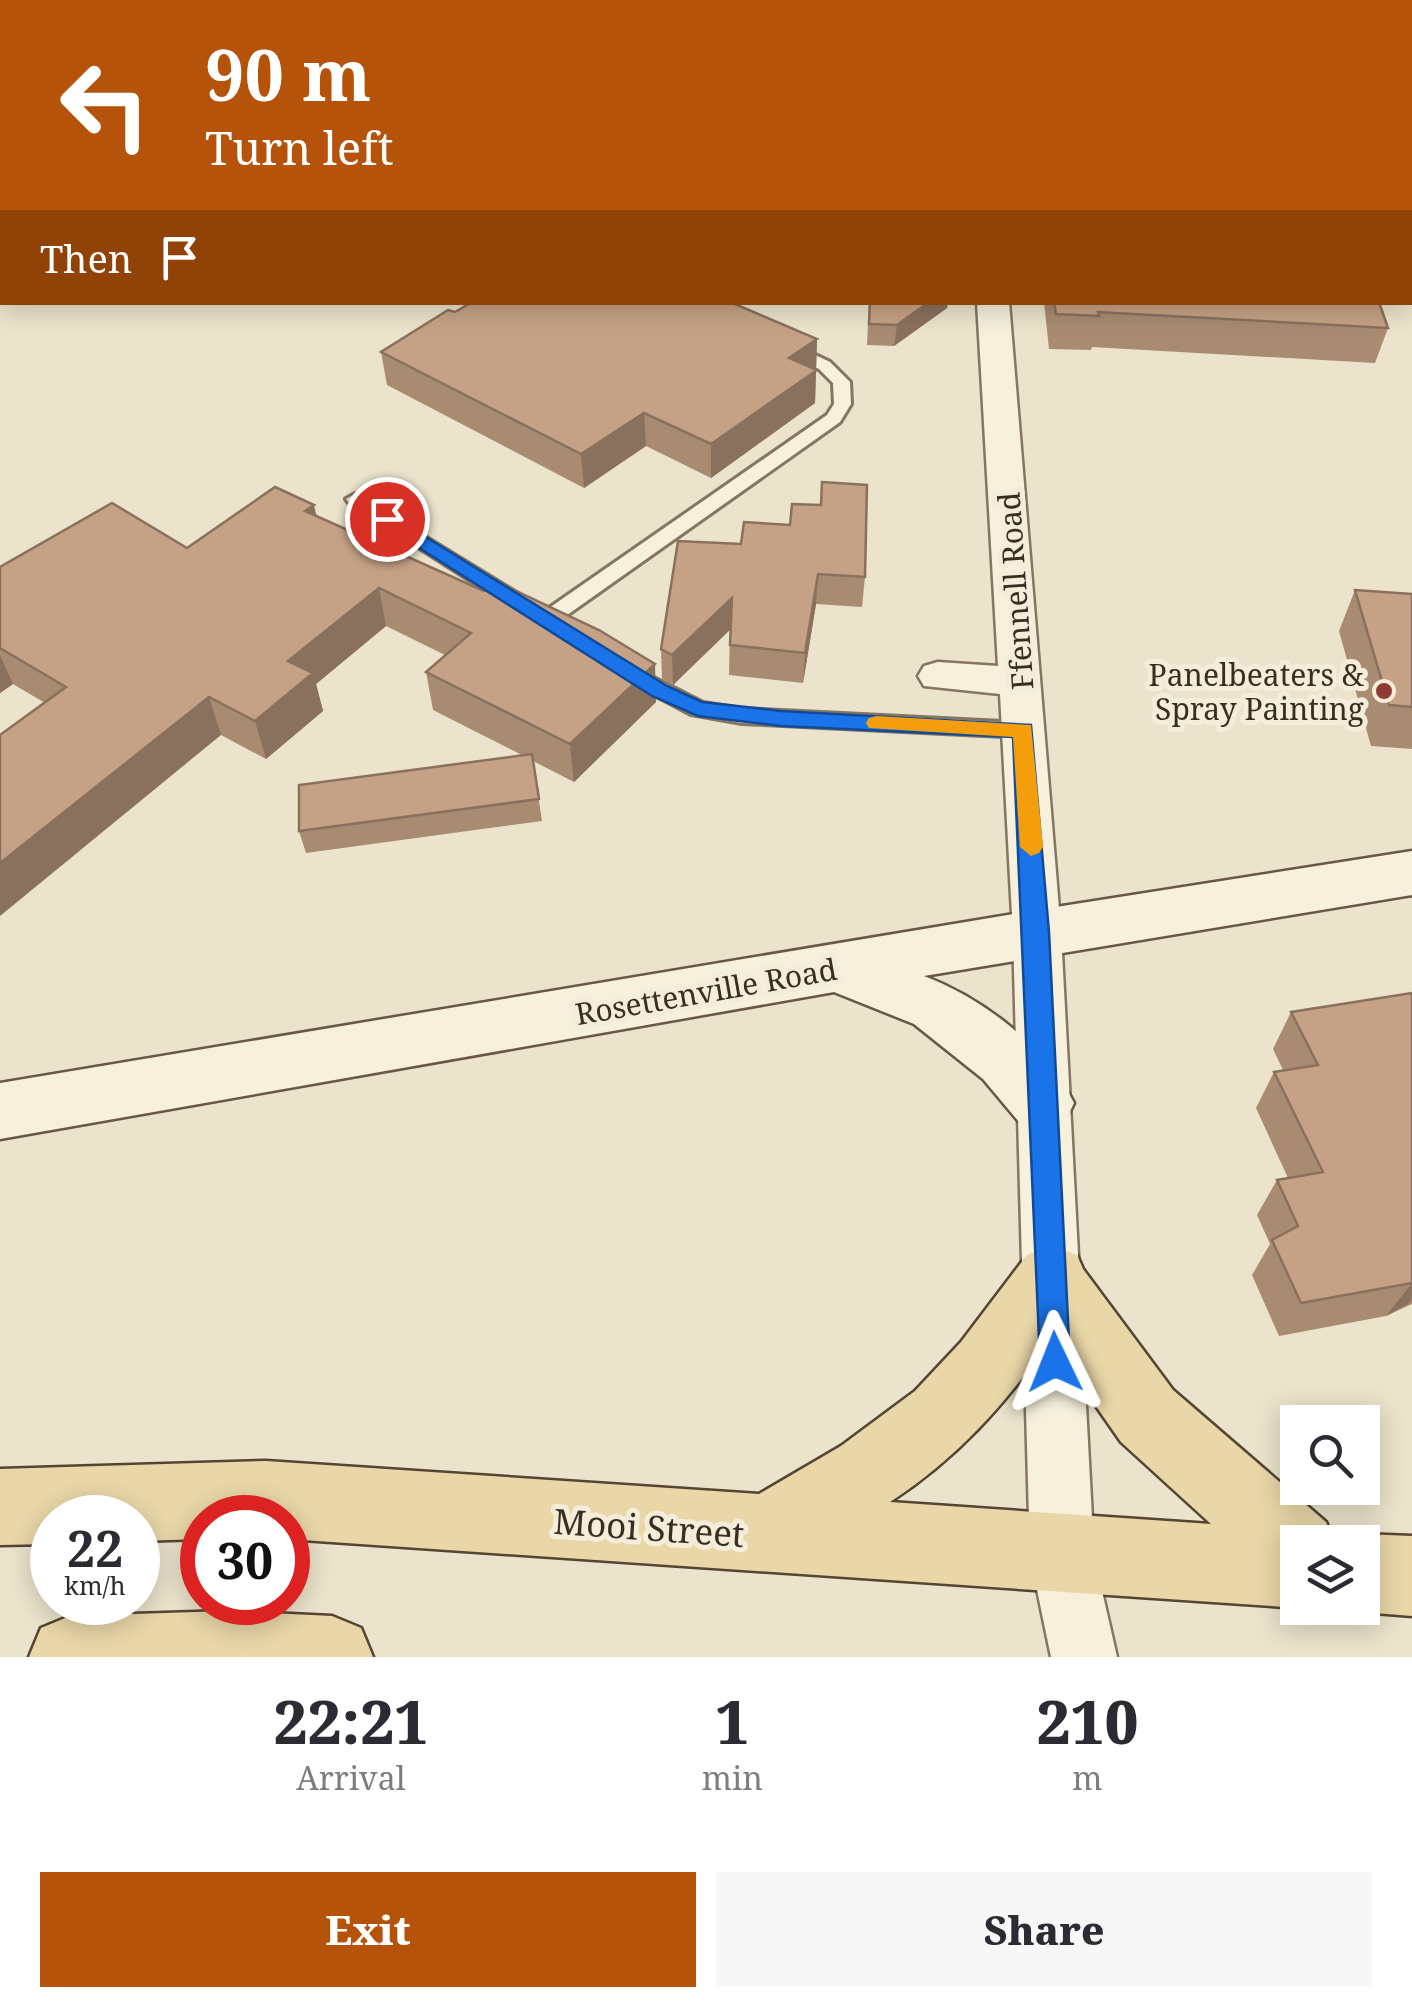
<!DOCTYPE html>
<html lang="en">
<head>
<meta charset="utf-8">
<style>
	:root { --surface:#fff; --page:#f7f7f7; --text:#2b2b33; --muted:#7c7c81; --accent:#b45309 }
	body { margin:0; font-family:"Noto Serif",serif; background:var(--page); color:var(--text); height:100vh; display:flex; flex-direction:column; font-size:38px; white-space:nowrap }
	* { box-sizing:border-box; margin:0 }
	p { font-size:32px; color:var(--muted) }
	.icon { flex:none; width:55px; height:55px; fill:none; stroke:currentColor; stroke-width:2; stroke-linecap:round; stroke-linejoin:round }
	.map { position:relative; height:1657px; overflow:hidden }
	.details { display:flex; flex-direction:column; background:var(--surface); flex:1 }
	.details>* { flex:none }
	.guide { position:absolute; left:0px; top:0px; width:1412px; height:305px; box-shadow:0 5px 25px #0003; background:#b45309; color:#fff; overflow:hidden }
	.tools { position:absolute; left:1280px; top:1405px; display:grid; gap:20px }
	.tools a { display:grid; place-items:center; width:100px; height:100px; border-radius:0px; background:var(--surface); box-shadow:0 5px 25px #0003; font-size:50px }
	.speed { position:absolute; left:30px; top:1495px; display:flex; gap:20px; font-size:50px; font-weight:700; text-align:center }
	.speed>* { display:grid; place-content:center; width:130px; height:130px; border-radius:50%; background:var(--surface); box-shadow:0 5px 25px #0003; line-height:1 }
	.speed small { font-size:25px; font-weight:400 }
	.speed .limit { border:15px solid #d22; background:#fff; color:#111 }
	.pin { position:absolute; display:grid; place-items:center; width:85px; height:85px; color:#fff; margin:-42px; border:5px solid #fff; border-radius:50%; box-shadow:0 2px 10px #0007 }
	.me { position:absolute; width:110px; margin:-55px; rotate:358deg; stroke-linejoin:round; filter:drop-shadow(0 0 8px #0008) }
	.turn { display:flex; align-items:center; gap:35px; height:210px; padding:0 40px; font-size:45px }
	.turn .icon { width:130px; height:130px; stroke-width:2.5 }
	.turn b { display:block; font-size:70px; line-height:85px }
	.then { display:flex; align-items:center; height:95px; padding:0 40px; background:#0003; gap:20px; font-size:38px }
	.eta { display:flex; justify-content:space-evenly; align-items:center; height:170px; text-align:center }
	.eta b { font-size:60px; font-weight:800; line-height:70px }
	.action { display:flex; gap:20px; margin-top:auto; padding:20px 40px }
	.action a { flex:1; height:115px; border-radius:0px; background:var(--accent); color:#fff; font-size:40px; font-weight:800; line-height:115px; text-align:center }
	.action a+a { background:var(--page); color:var(--text) }
	.map>svg:first-child { display:block }
</style>
</head>
<body>
<div class="map">
<svg width="1412" height="1657" viewBox="0 0 1412 1657">
	<rect width="100%" height="100%" fill="#ebe3cb"/>
	<g fill="none" stroke-linecap="round" stroke-linejoin="round">
		<defs>
			<path id="service" d="M117,0H130L132,2H119Z
				M448,0H463L465,2H450Z
				M788,342L830,362L850,382L851,404L840,422L553,625H539L536,620L539,615L827,415L834,404L833,383L819,369L782,350L780,347Z
				M355,494L523,597L526,601L523,605H509L349,503L346,499Z
				M632,667L703,703L742,709L1024,723L1035,730L1024,737L742,723L691,714L625,679L622,674L625,669Z"/>
			<path id="minor" d="M1049,0H1073L1074,2H1051Z
				M977,302H1009L1061,933L1094,1556L1117,1657H1051L1030,1556L1013,933L1000,694L924,686L918,676L924,666L938,662L998,666Z"/>
			<path id="secondary" d="M1412,851V895L924,976C982,998 1046,1046 1074,1103L1065,1122L1042,1131L1019,1122L983,1079L914,1024L834,992L0,1139V1083L1037,910Z"/>
			<path id="primary" d="M1052,1245L1077,1255L1083,1269L1173,1390L1326,1522L1334,1542H1298L1300,1608L288,1539V1518H202V1539L138,1541V1518H52V1544L0,1545V1469L266,1461L759,1494L841,1446L915,1391L961,1342L1027,1255ZM1050,1340L1121,1442L1211,1524L890,1502C956,1459 1005,1405 1050,1340Z
				M1362,1534L1412,1536V1616L1362,1612L1350,1608H1362V1542H1340Z
				M227,1611L332,1616L361,1628L373,1657H29L41,1628L70,1616Z"/>
		</defs>
		<use href="#service" stroke="#867661" stroke-width="6"/>
		<use href="#minor" stroke="#867661" stroke-width="5"/>
		<use href="#secondary" stroke="#685744" stroke-width="5"/>
		<use href="#primary" stroke="#544534" stroke-width="5"/>
		<use href="#service" fill="#f6f0dd" fill-rule="evenodd"/>
		<use href="#minor" fill="#f6f0dd" fill-rule="evenodd"/>
		<use href="#secondary" fill="#f6f0dd" fill-rule="evenodd"/>
		<use href="#primary" fill="#e9d7a8" fill-rule="evenodd"/>
	</g>
	<path fill="#a98b72" d="M1410,49H1412V268H1410Z
		M869,302H948L947,308L894,346L867,345Z
		M1044,302H1379L1388,328L1375,363L1092,347L1091,350L1049,349Z
		M817,339L815,403L711,478L646,446L584,488L387,385L381,352Z
		M317,516L656,702L574,782L533,761L542,821L306,853L299,831L522,755L433,710L426,672L445,655L386,626L316,684L323,711L266,759L221,735L45,703L13,684L0,693V567L187,548Z
		M678,541L865,577L862,607L816,604L803,683L729,675L730,629L673,685L662,679L661,649Z
		M1355,590L1412,594V749L1371,746L1339,631Z
		M1412,993V1304L1386,1316L1279,1336L1252,1275L1270,1244L1257,1215L1277,1180L1288,1178L1256,1108L1274,1072L1283,1070L1273,1049L1291,1012Z"/>
	<path fill="#8a715d" d="M929,302H948L947,308L894,346L897,325Z
		M817,339L815,403L711,478V444L789,358Z
		M644,413L646,446L584,488L581,454Z
		M314,505L323,543L305,511Z
		M818,574L816,604L803,683L805,653Z
		M379,588L386,626L316,684L323,711L266,759L255,721L288,661Z
		M732,598V628L673,685L672,655Z
		M0,655L13,684L0,693Z
		M655,664L656,702L574,782L570,744Z
		M209,697L221,735L0,916V863Z
		M1412,1283V1299L1408,1304L1386,1316Z"/>
	<path fill="#c5a285" stroke="#8a715d" stroke-width="2.5" d="M1120,0H1364L1365,2H1120Z
		M1410,49H1412V234H1410Z
		M472,302H730L817,339L789,358L817,370L711,444L644,413L581,454L381,352L448,310L455,312Z
		M870,302H929L897,325L869,324Z
		M1054,302H1379L1388,328L1098,312L1099,316L1056,314Z
		M822,482L867,485L865,577L818,574L805,653L730,645L732,598L672,655L661,649L678,541L741,544L744,522L790,525L792,504L821,505Z
		M275,487L314,505L305,511L484,591L495,581L599,630L655,664L570,744L426,672L471,633L379,588L288,661L313,673L255,721L209,697L0,863V735L66,687L0,648V567L112,503L187,548Z
		M1355,590L1412,594V707L1389,705Z
		M532,754L539,799L299,831V785Z
		M1412,993V1283L1301,1303L1272,1240L1298,1226L1277,1180L1323,1172L1274,1072L1318,1065L1291,1012Z"/>
	<path fill="#1a73e8" stroke="#114b97" stroke-width="2.5" d="M387,513L667,686L702,702L781,711L1031,725L1049,932L1070,1362L1065,1372L1055,1377L1044,1372L1040,1362L1013,737L781,726L698,716L652,696L380,523L377,519Z"/>
	<path fill="#f59e0b" d="M876,716L1031,725L1043,847L1039,853L1031,856L1020,847L1013,737L869,728L866,723L869,718Z"/>
	<circle fill="#8f3a37" stroke="#f3edda" stroke-width="4" cx="1384" cy="691" r="10"/>
	<g text-anchor="middle" dominant-baseline="central" stroke-width="10" stroke-linejoin="round" paint-order="stroke">
		<g font-size="30" fill="#382e22" stroke="#f3edda">
			<text transform="translate(1015 591) rotate(-94)">Ffennell Road</text>
			<text transform="translate(706 991) rotate(-10)">Rosettenville Road</text>
		</g>
		<g font-size="30" fill="#382e22" stroke="#f3edda" text-anchor="end">
			<text x="1364" y="674">Panelbeaters &amp;<tspan x="1364" dy="34">Spray Painting</tspan></text>
		</g>
		<g font-size="35" fill="#382e22" stroke="#f3edda">
			<text transform="translate(649 1527) rotate(4)">Mooi Street</text>
		</g>
	</g>
</svg>
<div class="tools">
<a><svg class="icon" aria-label="search" viewBox="0 0 24 24"><circle cx="10" cy="10" r="6"/><path d="M15 15l6 6"/></svg></a>
<a><svg class="icon" aria-label="layers" viewBox="0 0 24 24"><path d="M12 4l9 5-9 5-9-5zM3 14l9 5 9-5"/></svg></a>
</div>
<div class="speed"><div>22<small>km/h</small></div><div class="limit">30</div></div>
<div class="pin" style="left:387px;top:519px;background:#d93025"><svg class="icon" aria-label="arrive" viewBox="0 0 24 24"><path d="M6 21V4h12l-3 4 3 4H6"/></svg></div>
<svg class="me" style="left:1055px;top:1362px" viewBox="-20 -20 40 40"><path d="M0-17L14 15 0 8-14 15z" fill="#1a73e8" stroke="#fff" stroke-width="4"/></svg>
<div class="guide">
<div class="turn"><svg class="icon" aria-label="left" viewBox="0 0 24 24"><path d="M17 20v-9H6M10 6l-5 5 5 5"/></svg><div><b>90 m</b>Turn left</div></div>
<div class="then">Then<svg class="icon" aria-label="arrive" viewBox="0 0 24 24"><path d="M6 21V4h12l-3 4 3 4H6"/></svg></div>
</div>
</div>
<section class="details">
<div class="eta">
<div><b>22:21</b><p>Arrival</p></div>
<div><b>1</b><p>min</p></div>
<div><b>210</b><p>m</p></div>
</div>
<div class="action"><a>Exit</a><a>Share</a></div>
</section>
</body>
</html>
